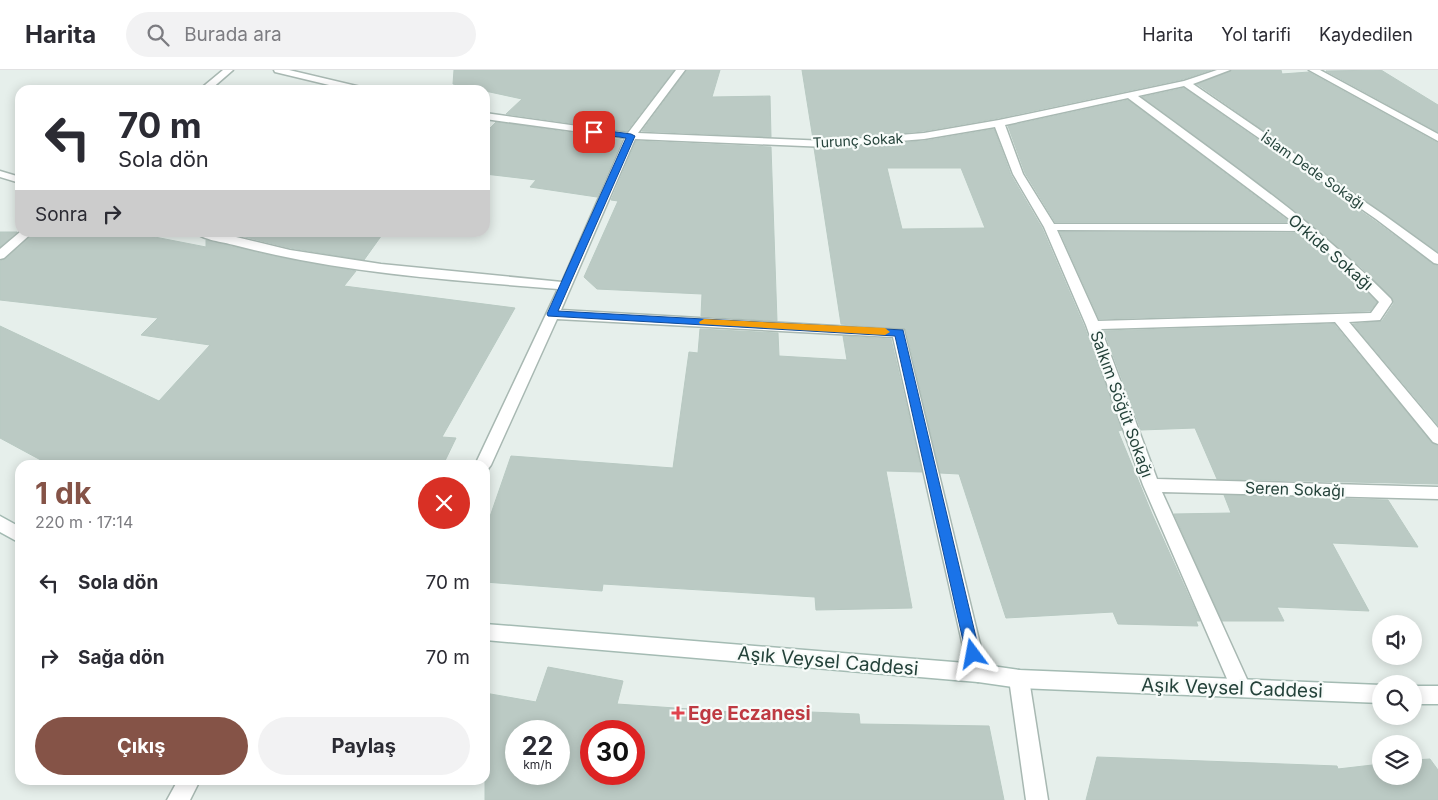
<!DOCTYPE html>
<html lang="tr">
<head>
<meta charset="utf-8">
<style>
	:root { --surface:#fff; --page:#f2f2f3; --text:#2b2b33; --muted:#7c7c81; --line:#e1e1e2; --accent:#855347 }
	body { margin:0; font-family:Inter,sans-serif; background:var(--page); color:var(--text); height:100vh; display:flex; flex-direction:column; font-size:19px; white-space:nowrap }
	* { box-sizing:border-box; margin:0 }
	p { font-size:16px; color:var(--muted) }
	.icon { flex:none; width:28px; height:28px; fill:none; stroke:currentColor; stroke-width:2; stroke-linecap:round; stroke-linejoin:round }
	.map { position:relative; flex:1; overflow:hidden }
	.sheet { position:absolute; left:15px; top:390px; width:475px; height:325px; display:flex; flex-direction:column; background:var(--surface); border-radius:15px; box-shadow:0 2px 12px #0003 }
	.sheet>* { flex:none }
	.banner { position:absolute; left:15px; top:15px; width:475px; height:152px; border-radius:15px; box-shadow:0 2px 12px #0003; background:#fff; color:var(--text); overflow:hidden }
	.tools { position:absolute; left:1372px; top:545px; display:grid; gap:10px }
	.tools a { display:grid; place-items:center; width:50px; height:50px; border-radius:50%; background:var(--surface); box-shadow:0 2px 12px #0003; font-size:25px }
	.speed { position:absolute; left:505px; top:650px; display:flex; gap:10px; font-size:25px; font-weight:700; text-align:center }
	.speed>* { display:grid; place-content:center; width:65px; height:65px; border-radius:50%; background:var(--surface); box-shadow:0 2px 12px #0003; line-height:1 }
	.speed small { font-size:12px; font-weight:400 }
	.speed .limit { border:8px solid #d22; background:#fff; color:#111 }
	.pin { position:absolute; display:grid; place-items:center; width:42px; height:42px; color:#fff; margin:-21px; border-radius:10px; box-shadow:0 2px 8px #0006 }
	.me { position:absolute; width:55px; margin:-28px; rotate:347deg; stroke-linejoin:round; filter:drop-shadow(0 0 4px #0008) }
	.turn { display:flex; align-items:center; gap:18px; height:105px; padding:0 20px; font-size:22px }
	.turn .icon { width:65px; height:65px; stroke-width:2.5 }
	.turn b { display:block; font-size:35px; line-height:42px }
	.then { display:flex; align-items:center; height:48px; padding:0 20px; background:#0003; gap:10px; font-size:19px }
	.round { display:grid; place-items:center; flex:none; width:52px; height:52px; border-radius:26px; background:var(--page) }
	.summary { display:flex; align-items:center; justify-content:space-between; height:85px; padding:0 20px }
	h1 { font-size:30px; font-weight:700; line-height:38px; color:var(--accent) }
	.primary-button { display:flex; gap:10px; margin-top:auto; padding:10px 20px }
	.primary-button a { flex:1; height:58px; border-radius:30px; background:var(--accent); color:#fff; font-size:20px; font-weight:700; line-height:58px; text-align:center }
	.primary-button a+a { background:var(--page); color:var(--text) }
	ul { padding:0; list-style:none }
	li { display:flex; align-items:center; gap:15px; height:75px; padding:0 20px }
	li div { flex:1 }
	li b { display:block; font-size:19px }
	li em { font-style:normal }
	header { display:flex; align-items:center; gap:30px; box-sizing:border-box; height:70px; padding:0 25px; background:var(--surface); border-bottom:1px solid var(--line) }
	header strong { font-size:24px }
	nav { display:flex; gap:28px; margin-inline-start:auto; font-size:18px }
	.search { width:350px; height:45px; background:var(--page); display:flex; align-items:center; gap:12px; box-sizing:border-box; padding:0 18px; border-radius:28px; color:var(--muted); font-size:19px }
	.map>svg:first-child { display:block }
</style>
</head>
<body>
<header>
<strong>Harita</strong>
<div class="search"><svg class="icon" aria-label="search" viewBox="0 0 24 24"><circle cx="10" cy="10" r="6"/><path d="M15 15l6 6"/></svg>Burada ara</div>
<nav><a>Harita</a><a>Yol tarifi</a><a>Kaydedilen</a></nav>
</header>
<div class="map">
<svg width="1438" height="730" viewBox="0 0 1438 730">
	<rect width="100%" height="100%" fill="#e6efeb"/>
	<path fill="#bbcac4" stroke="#b8c9c2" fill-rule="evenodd" d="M454,0H674L627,61L506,44L522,29L453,14Z
		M687,0H720L712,27L770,26L771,67L642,61Z
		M802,0H1211L1184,9L999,48L924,61L827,69H813Z
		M1232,0H1281L1282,4L1309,2L1438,73V182L1197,14Z
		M1381,0L1438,35V62L1326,1Z
		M1184,18L1375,151L1433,194L1438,196V355L1353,254L1382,251L1394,233L1392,228L1363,199L1301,146L1142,27Z
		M1128,30L1290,152H1055L1025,103L1008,56Z
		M496,52L622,70L597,127L530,117L536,110L485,104V63Z
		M994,59L1011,105L1042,158L1084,256L1122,360L1118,361L1152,444L1200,551H1196L1198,556L1118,554L1113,542L1006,548L959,404L940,403L906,260L841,254L814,78L924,71ZM887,98H961L985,158L902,159Z
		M636,71L771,77L777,251L701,246L702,224L597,219L584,207L618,131L611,130Z
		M0,162H17L0,177Z
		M35,162H129L206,177V170L273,186L356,201L344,216L515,238L442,367L456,368L443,395H50L0,368V256L159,331L210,275L141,265L158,248L0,230V191L5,189Z
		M225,162H384L364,190L290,178Z
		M1060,162L1303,163L1353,207L1377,232L1370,241L1099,249Z
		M1334,254L1432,373L1438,376V414L1217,409L1195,358L1141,360L1104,261Z
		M700,259L778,263L779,286L847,290L843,266L891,269L922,402L886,401L912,538L816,540L815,527L603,514L602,521L485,512V461L511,386L673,398L689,282L698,283Z
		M1224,425L1388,430L1418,477L1332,473L1369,541L1277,537L1284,551H1222L1174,444L1231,443Z
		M548,597L623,611L617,634L762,644V640L859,644L860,654L989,656L1004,730H485V623L536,632ZM516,661H559V704H516ZM591,661H634V704H591Z
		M1097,687L1337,696L1338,699L1381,694V706H1414V690L1430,689L1438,700V730H1086Z"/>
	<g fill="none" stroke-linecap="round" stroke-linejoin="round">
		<defs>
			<path id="minor" d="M223,0H233L210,20H199Z
				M274,0H289L365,18L367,20H350L275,2Z
				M676,0H685L638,63L827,71L924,63L999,50L1184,11L1217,0H1230L1193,14L1384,145L1438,184V194L1434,193L1376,149L1184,16L1138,26C1225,90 1314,151 1391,229L1392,232L1380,250L1349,252L1438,358V374L1433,372L1335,252L1101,259L1157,409L1438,417V429L1162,422L1251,618L1248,625L1241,627L1234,625L1143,415L1086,255L1044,157L1013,104L995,57L924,69L827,77L635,69L561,240L904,260L987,603L985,609L978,612L971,609L969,603L893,267L557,249L491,395L488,399L485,400V395H475L558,219C450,210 339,203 234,175C223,172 203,170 195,162H215L290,180L381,194L562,212L625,68L485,49V43L628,63ZM1128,28L1296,154H1054L1023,104L1005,55ZM1057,160L1304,161L1354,206L1379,232L1371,243L1098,251Z
				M1309,0H1320L1438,64V71Z
				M0,101L20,107V113L0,107Z
				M20,162H33L4,188L0,189V179Z
				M1019,600L1026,603L1029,609L1048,730H1026L1009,609L1012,603Z
				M178,710H200L190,730H167Z"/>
			<path id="secondary" d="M0,446L20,457V473L0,462Z
				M485,554L978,594L1019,600L1381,615V633L1019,618L978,612L485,570Z
				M1414,616H1438V634H1414Z"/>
		</defs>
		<use href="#minor" stroke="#a8b8b2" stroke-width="3"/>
		<use href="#secondary" stroke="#a4bbb3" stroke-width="3"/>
		<use href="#minor" fill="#fff" fill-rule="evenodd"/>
		<use href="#secondary" fill="#fff" fill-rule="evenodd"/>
	</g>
	<path fill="#1a73e8" stroke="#114b97" d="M594,59L631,64L635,66L558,241L903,260L980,584L978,589L973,591L968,589L966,584L895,266L548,246L547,244L626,68L591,63V60Z"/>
	<path fill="#f59e0b" d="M704,249L885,258L890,262L885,265L700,254L699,252Z"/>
	<path fill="#e0444e" stroke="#f7fbf9" stroke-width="2" d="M675.5 635.5h5v5h5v5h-5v5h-5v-5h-5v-5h5z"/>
	<g text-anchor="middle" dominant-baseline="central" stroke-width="4.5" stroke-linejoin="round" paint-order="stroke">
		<g font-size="14" fill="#24423a" stroke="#f7fbf9">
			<text transform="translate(858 70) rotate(-3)">Turunç Sokak</text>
			<text transform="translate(1313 100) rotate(35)">İslam Dede Sokağı</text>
		</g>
		<g font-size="16" fill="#24423a" stroke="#f7fbf9">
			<text transform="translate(1331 182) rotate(41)">Orkide Sokağı</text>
			<text transform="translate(1122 334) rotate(70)">Salkım Söğüt Sokağı</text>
			<text transform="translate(1295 419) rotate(2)">Seren Sokağı</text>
		</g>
		<g font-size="19" fill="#24423a" stroke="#f7fbf9">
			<text transform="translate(828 591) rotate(5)">Aşık Veysel Caddesi</text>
			<text transform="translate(1232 618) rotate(2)">Aşık Veysel Caddesi</text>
		</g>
		<g font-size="19" font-weight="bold" fill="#be3a42" stroke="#f7fbf9" text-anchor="start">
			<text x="688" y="643">Ege Eczanesi</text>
		</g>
	</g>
</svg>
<div class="tools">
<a><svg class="icon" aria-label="sound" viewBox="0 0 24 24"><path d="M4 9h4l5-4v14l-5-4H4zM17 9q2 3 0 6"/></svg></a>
<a><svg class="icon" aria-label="search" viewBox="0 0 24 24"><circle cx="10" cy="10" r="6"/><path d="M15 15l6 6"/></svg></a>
<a><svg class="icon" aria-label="layers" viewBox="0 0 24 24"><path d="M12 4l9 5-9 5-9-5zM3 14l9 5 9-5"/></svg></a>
</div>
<div class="speed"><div>22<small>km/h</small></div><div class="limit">30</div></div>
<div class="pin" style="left:594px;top:62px;background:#d93025"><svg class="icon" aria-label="arrive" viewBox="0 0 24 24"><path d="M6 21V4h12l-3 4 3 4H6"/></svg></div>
<svg class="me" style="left:973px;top:584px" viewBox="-20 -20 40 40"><path d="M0-17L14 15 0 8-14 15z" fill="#1a73e8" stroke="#fff" stroke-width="4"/></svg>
<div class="banner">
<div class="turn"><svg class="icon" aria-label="left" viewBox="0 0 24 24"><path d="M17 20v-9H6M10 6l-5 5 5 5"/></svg><div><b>70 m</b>Sola dön</div></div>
<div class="then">Sonra<svg class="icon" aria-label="right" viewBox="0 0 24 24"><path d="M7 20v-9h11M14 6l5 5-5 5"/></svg></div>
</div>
<section class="sheet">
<div class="summary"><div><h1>1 dk</h1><p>220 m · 17:14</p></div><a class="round" style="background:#d93025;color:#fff"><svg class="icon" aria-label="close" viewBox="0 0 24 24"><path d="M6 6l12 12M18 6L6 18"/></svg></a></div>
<ul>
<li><svg class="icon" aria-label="left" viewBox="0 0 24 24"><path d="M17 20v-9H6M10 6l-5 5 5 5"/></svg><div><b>Sola dön</b></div><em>70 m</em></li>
<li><svg class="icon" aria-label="right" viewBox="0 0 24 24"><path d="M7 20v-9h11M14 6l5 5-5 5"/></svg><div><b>Sağa dön</b></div><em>70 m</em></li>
</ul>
<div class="primary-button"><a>Çıkış</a><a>Paylaş</a></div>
</section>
</div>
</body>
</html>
